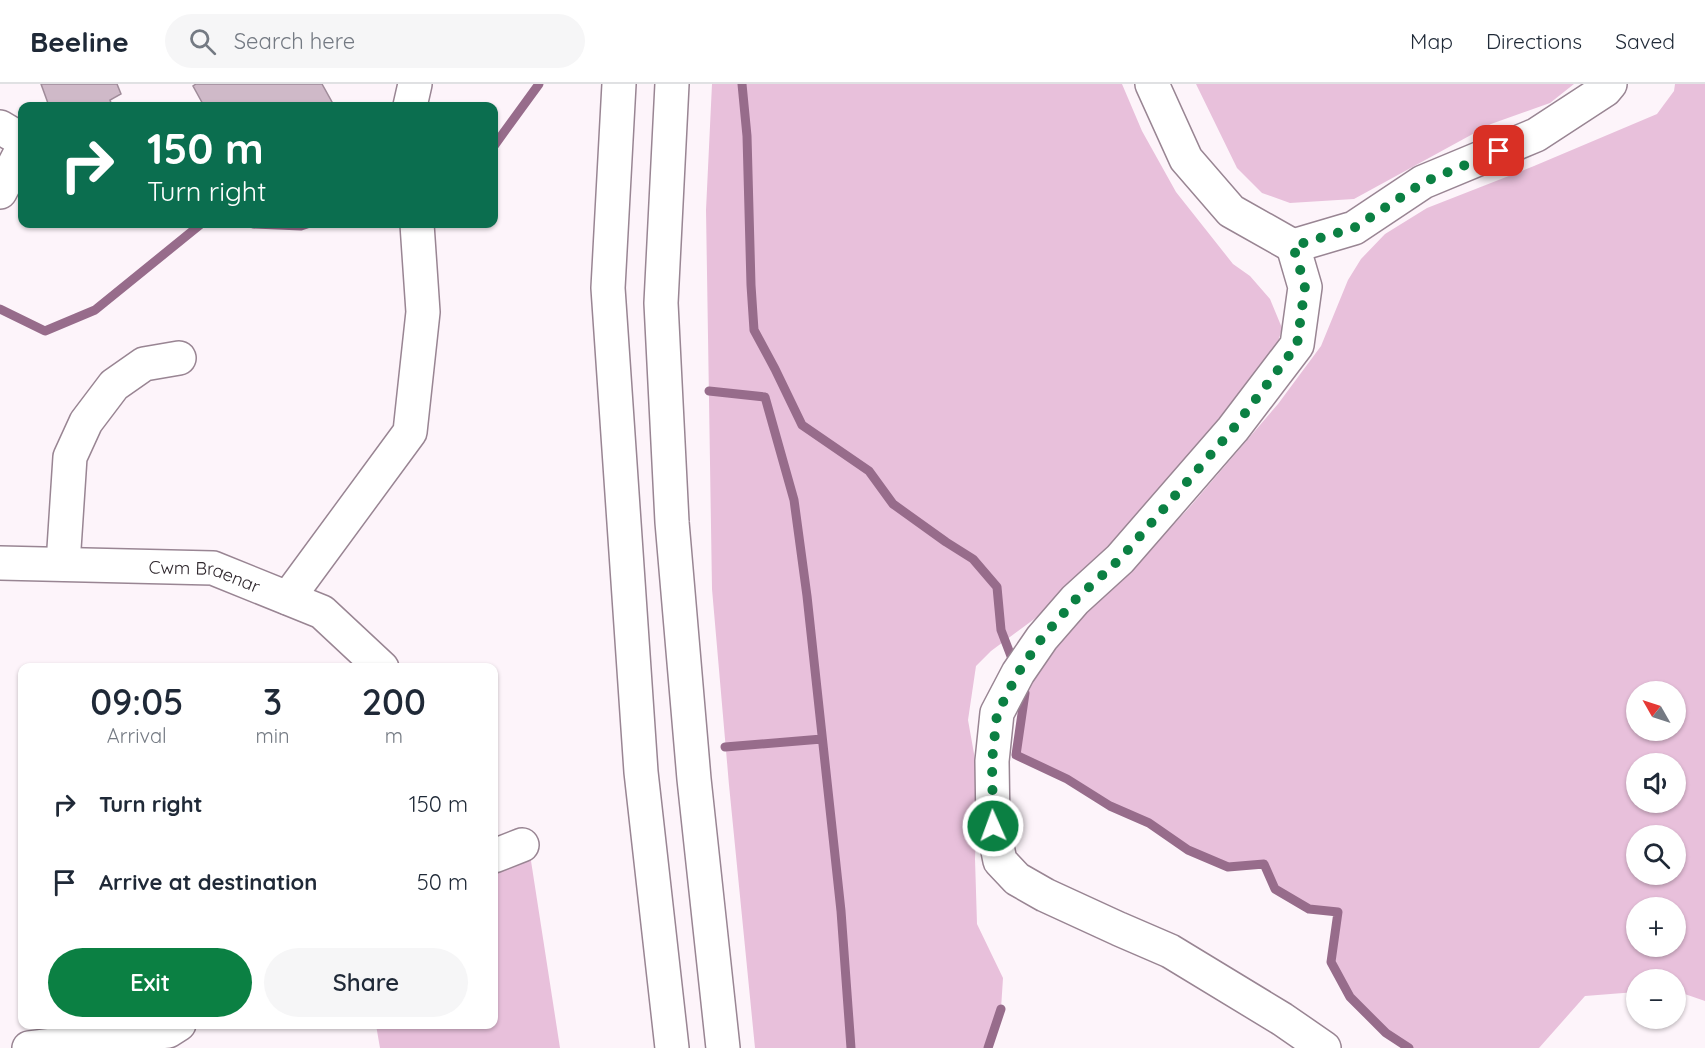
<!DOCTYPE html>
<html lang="en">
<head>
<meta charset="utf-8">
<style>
	:root { --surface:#fff; --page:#f6f6f7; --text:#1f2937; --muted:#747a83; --line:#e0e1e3; --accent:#0b8043 }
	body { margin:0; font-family:Quicksand,sans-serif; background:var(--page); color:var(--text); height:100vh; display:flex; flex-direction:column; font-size:22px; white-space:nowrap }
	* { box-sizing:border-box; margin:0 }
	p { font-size:20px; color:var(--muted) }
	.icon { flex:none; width:33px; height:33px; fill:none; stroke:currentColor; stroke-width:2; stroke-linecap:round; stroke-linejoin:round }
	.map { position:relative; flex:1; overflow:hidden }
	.drawer { position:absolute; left:18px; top:579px; width:480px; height:366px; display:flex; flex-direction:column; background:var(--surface); border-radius:12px; box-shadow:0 2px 4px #0004 }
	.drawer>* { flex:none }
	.guide { position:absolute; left:18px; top:18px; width:480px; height:126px; border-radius:12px; box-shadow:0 2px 4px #0004; background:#0b6e4f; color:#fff; overflow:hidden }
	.needle { width:39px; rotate:309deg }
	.fabs { position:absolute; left:1626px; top:597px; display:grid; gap:12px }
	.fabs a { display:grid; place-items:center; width:60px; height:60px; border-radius:50%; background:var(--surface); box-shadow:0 2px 4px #0004; font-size:30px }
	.pin { position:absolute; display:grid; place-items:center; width:51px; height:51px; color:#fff; margin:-26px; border-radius:12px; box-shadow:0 3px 9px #0006 }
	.me { position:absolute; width:66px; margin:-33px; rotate:358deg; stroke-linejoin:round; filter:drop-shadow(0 0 4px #0008) }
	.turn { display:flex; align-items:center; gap:21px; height:126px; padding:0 30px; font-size:27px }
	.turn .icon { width:78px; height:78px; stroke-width:2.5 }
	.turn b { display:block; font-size:42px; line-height:51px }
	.eta { display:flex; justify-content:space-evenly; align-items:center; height:102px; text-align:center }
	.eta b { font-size:36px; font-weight:600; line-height:42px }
	.action { display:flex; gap:12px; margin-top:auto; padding:12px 30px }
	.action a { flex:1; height:69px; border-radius:36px; background:var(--accent); color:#fff; font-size:24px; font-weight:600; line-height:69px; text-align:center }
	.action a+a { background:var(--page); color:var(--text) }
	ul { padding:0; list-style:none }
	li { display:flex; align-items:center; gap:18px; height:78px; padding:0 30px }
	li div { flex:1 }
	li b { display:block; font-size:22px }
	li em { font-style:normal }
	header { display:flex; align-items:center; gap:36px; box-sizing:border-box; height:84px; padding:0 30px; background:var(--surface); border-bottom:2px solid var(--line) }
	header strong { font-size:28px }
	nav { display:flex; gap:33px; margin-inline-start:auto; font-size:21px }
	.search { width:420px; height:54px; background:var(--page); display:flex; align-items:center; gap:15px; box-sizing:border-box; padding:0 21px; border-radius:33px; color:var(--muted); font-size:22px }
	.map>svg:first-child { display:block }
</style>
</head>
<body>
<header>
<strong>Beeline</strong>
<div class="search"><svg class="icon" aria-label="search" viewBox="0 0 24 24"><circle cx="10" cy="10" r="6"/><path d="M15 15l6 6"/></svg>Search here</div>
<nav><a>Map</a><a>Directions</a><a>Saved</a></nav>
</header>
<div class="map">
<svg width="1705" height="964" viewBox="0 0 1705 964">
	<rect width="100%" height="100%" fill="#fdf4fa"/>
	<path fill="#e8c0db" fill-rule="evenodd" d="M712,0H1122L1142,47L1176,108L1233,180L1250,192L1270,215L1282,244L1274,273L1173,401L1056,519L991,567L976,582L968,636L978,692L975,775L977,840L1003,894L1001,925L988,964H755L729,701L712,505L706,126Z
		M1196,0H1574L1550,19L1491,40L1354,115L1290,119L1262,109L1237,84Z
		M1675,0H1705V917L1676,907V896H1636V908L1585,912L1539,964H1409L1386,949L1350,913L1331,878L1338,828L1309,825L1275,805L1264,780L1228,783L1188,766L1149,739L1110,722L1067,695L1016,671L1025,609L1039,589L1075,538L1130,486L1188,425L1278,320L1321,262L1348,196L1361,175L1385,150L1427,124L1534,82L1657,30L1674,7ZM1636,608H1676V646H1636ZM1636,680H1676V718H1636ZM1636,752H1676V790H1636ZM1636,824H1676V862H1636Z
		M529,764L560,964H380L376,941L494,940V782Z"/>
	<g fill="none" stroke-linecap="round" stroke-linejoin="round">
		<path stroke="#976c8b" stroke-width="9" d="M742,0L747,52L751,201L754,246L775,285L802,341L869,387L893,420L946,458L973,475L997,503L1001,546L1014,580
			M494,62L539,0
			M253,140L301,142L307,140
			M0,225L45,247L95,226L201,140
			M709,307L765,313L794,416L807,512L841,827L851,964
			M1022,602L1025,609L1016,671L1067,695L1110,722L1149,739L1188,766L1228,783L1264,780L1275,805L1309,825L1338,828L1331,878L1350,913L1386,949L1409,964
			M725,663L822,655
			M988,964L1001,925"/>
	</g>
	<path fill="#cfb9c8" stroke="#9f8b99" stroke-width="1.5" d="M41,0H117L121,10L110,16L112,22H49Z
		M196,0H322L332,18L324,22H204L193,2Z"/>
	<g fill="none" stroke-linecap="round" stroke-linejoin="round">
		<defs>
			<g id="minor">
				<path d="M1152,0L1186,75L1231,127L1293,162L1354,144L1423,98L1536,51L1605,6L1610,0"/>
				<path d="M410,22L415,0"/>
				<path d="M0,43L22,56"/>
				<path d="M0,108L22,66"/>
				<path d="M1293,162L1305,203L1297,261L1233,345L1120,475L1075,516L1042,554L1018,589L997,629L992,677L993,742L1000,777L1017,795L1045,811L1119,845L1170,867L1282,935L1324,964"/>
				<path id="s1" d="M0,479L213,484L322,528L382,584"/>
				<path d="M63,480L70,373L86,338L114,301L144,280L179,274"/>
				<path d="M288,514L410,348L423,228L417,140"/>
				<path d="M494,772L522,761"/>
				<path d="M29,964L168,947L179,940"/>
			</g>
			<path id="major" d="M619,0L608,204L641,688L672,964
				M672,0L661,219L672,438L694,695L723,964"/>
		</defs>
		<use href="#minor" stroke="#998593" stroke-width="36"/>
		<use href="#major" stroke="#998593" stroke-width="36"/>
		<use href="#minor" stroke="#fff" stroke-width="33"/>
		<use href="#major" stroke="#fff" stroke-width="33"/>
	</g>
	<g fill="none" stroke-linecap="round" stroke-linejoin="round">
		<path stroke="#0b8043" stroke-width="10" stroke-dasharray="0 18" d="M993,742L992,677L997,630L1018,589L1042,554L1075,516L1120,475L1233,345L1297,261L1305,202L1293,162L1354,144L1424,98L1499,67"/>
	</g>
	<g text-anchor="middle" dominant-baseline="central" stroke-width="4.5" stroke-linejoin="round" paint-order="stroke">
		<g font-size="18" fill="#2f272d" stroke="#fff">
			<text stroke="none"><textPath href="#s1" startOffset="206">Cwm Braenar</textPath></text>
		</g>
	</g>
</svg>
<div class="fabs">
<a><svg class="needle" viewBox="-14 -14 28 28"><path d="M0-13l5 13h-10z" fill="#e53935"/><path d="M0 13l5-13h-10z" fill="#747a83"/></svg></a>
<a><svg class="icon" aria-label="sound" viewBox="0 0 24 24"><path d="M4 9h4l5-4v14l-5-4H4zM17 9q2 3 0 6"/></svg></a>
<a><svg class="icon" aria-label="search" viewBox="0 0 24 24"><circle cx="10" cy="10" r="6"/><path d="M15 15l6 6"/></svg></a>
<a>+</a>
<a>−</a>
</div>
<div class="pin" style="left:1499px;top:67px;background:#d93025"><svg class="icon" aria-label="arrive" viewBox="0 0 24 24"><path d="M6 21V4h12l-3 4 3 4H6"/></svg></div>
<svg class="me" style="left:993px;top:742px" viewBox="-20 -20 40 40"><circle r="17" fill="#0b8043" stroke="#fff" stroke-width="3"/><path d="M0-11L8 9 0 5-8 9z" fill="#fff"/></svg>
<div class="guide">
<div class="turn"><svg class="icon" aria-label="right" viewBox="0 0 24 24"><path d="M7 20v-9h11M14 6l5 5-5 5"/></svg><div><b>150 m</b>Turn right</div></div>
</div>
<section class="drawer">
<div class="eta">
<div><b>09:05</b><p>Arrival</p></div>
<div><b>3</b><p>min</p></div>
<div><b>200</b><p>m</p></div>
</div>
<ul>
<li><svg class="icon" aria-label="right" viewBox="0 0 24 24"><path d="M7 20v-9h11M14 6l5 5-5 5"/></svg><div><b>Turn right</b></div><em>150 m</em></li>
<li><svg class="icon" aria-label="arrive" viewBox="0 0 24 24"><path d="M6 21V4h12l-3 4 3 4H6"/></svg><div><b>Arrive at destination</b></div><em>50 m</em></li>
</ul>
<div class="action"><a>Exit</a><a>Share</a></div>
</section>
</div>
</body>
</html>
